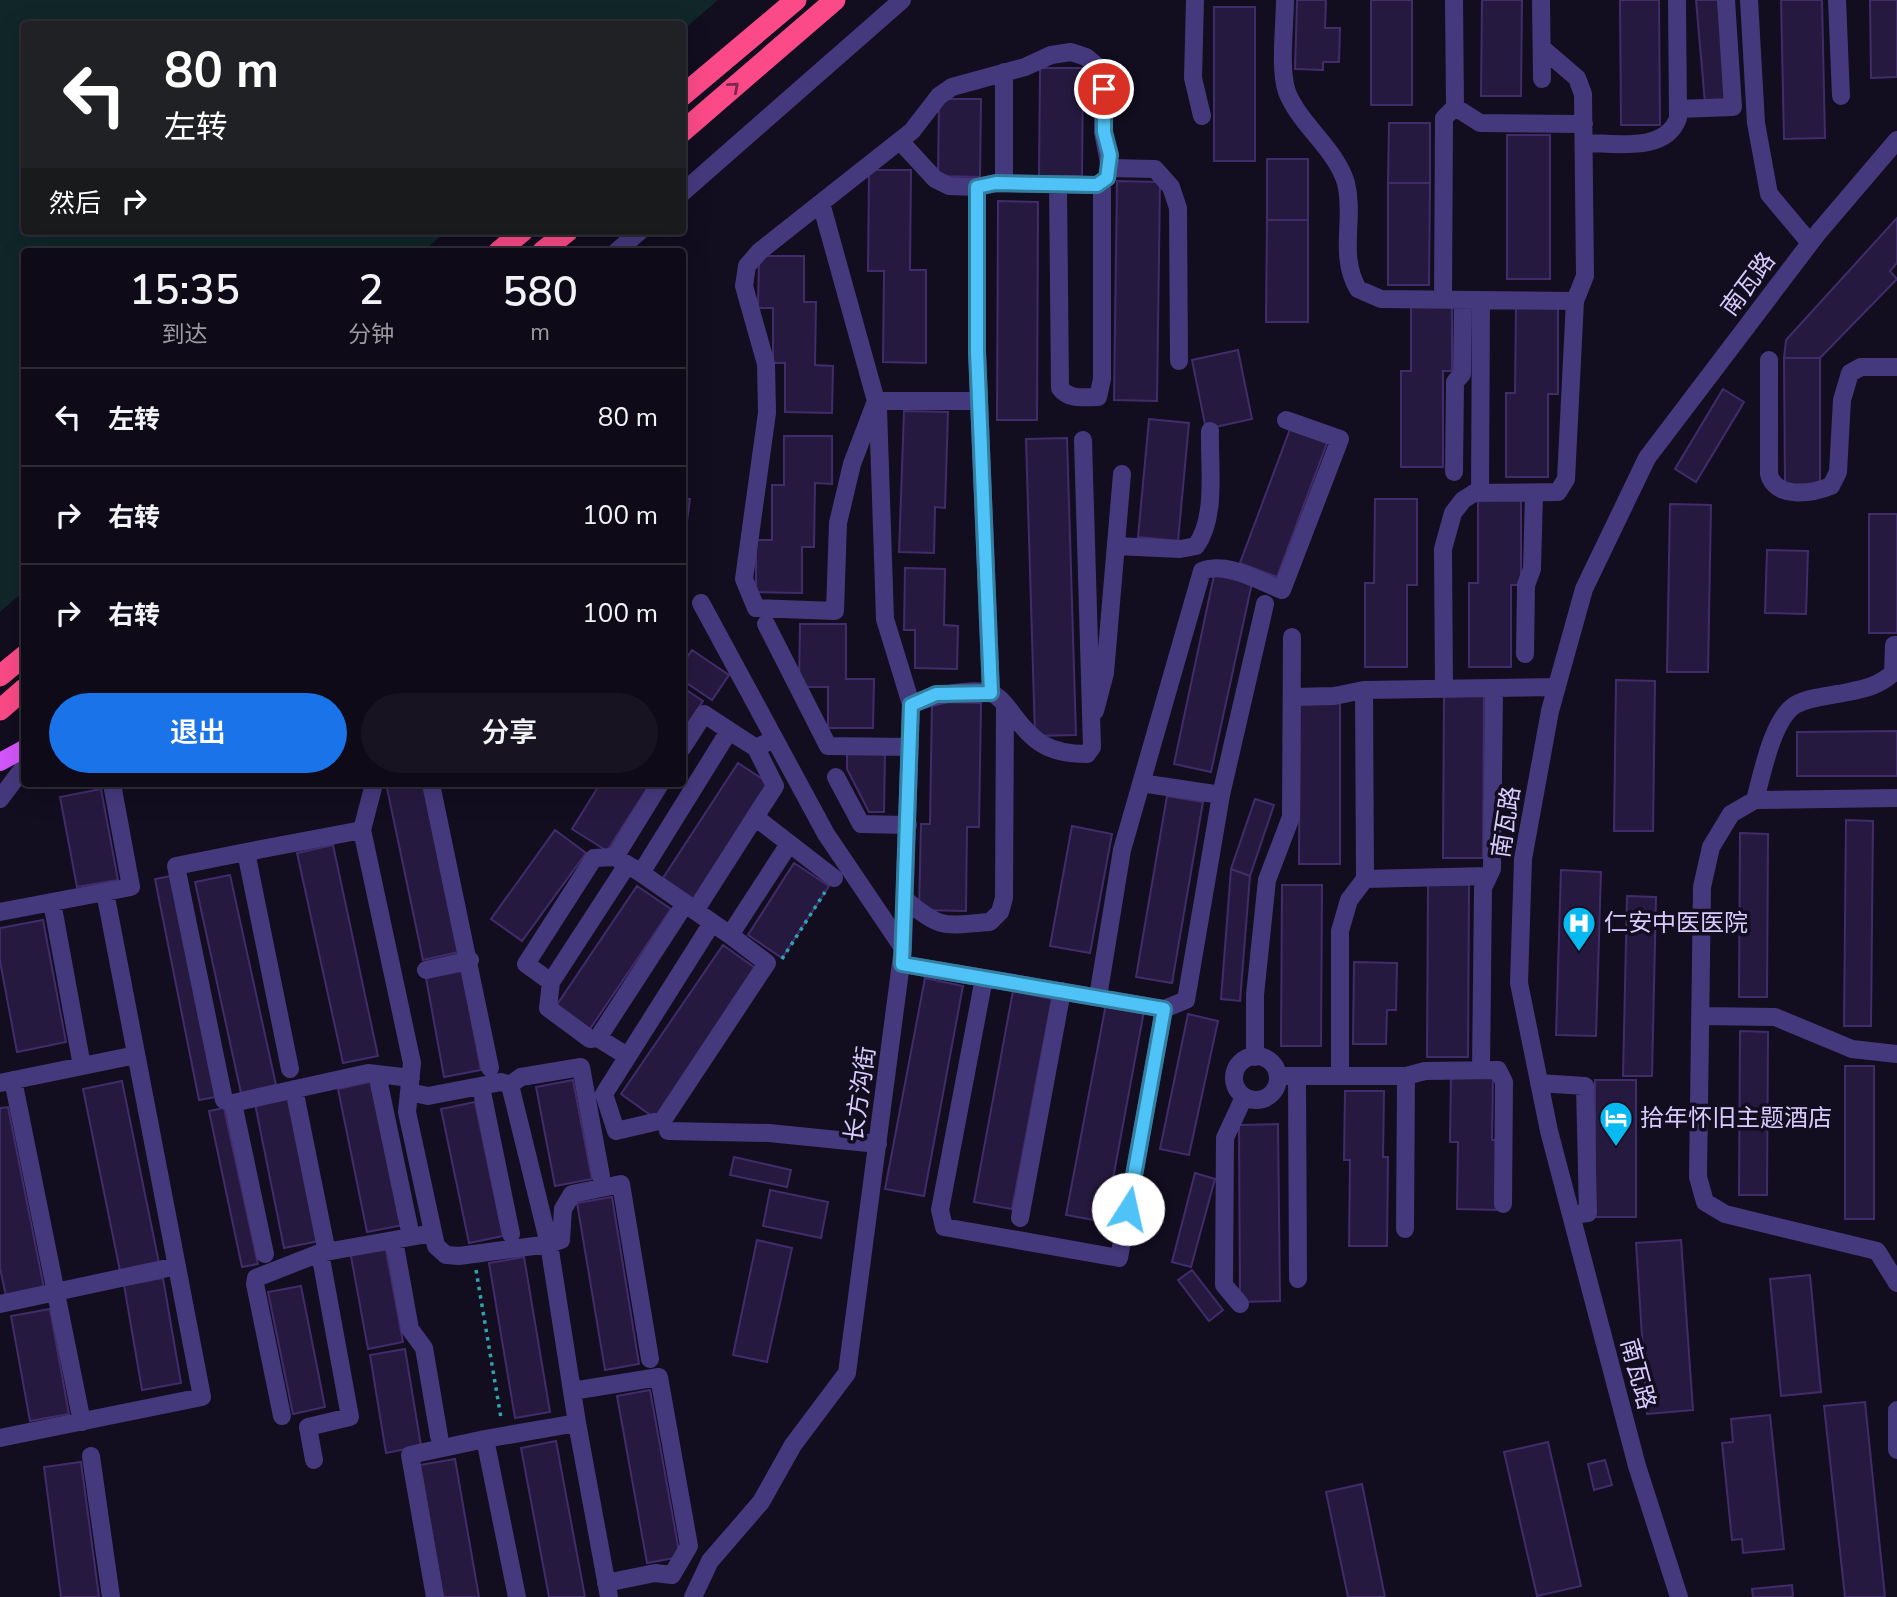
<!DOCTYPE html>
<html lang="zh">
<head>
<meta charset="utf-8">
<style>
	:root { --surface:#0e0a17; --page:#171320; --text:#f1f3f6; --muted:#9b9aa1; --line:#2e2b36; --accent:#1a73e8 }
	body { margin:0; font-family:"Nunito Sans","Noto Sans SC",sans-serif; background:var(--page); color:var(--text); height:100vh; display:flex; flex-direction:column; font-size:26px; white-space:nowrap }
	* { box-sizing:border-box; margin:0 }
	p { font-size:23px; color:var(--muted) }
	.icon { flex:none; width:38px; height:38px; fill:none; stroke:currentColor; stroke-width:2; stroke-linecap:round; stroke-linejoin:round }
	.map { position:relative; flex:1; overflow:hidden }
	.side { position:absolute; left:21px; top:248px; width:665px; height:539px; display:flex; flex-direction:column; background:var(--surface); border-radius:7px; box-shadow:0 7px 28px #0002,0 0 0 2px var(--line) }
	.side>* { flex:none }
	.hud { position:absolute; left:21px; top:21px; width:665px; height:214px; border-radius:7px; box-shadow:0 7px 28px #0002,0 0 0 2px var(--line); background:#202124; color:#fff; overflow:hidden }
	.pin { position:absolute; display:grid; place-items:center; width:60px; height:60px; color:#fff; margin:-30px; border:4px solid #fff; border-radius:50%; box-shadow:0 2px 7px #0007 }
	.me { position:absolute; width:77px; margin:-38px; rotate:10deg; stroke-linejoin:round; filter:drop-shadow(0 0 5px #0008) }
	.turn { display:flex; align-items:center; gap:24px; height:147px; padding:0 28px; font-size:32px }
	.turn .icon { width:91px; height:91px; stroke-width:2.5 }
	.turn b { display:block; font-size:49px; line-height:60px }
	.then { display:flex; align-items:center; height:66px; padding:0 28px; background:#0003; gap:14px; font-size:26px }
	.eta { display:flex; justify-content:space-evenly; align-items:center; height:119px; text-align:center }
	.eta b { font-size:42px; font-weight:600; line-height:49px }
	.cta { display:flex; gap:14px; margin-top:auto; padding:14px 28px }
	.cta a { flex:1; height:80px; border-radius:42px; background:var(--accent); color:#fff; font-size:28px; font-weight:600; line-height:80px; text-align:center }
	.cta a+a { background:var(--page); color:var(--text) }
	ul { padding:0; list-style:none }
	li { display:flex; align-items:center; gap:21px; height:98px; padding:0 28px; border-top:2px solid var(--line) }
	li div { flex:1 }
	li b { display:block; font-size:26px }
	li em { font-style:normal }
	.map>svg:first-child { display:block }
</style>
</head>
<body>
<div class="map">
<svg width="1897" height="1597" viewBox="0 0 1897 1597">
	<rect width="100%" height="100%" fill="#120d1f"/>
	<path fill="#102629" d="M0,0H718L683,30L682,24H24V231H447L422,252H24V591L0,612Z"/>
	<path fill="#26193f" stroke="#412c6b" stroke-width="2" d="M1297,0H1326L1325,28H1340L1339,62H1323V70L1295,69Z
		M1371,0H1412V105H1371Z
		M1482,0H1522L1521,96H1481Z
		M1620,0H1659L1660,125H1621Z
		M1696,0H1718L1727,101L1705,103Z
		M1781,0H1822L1825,138L1784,139Z
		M1870,0H1897V77L1871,78Z
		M1214,7H1255V161H1214Z
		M1040,68H1083L1082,176H1039Z
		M939,99H981L980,177L938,176Z
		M1389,123H1430V183H1388Z
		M1507,135H1550V279H1507Z
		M1267,159H1308V220H1267Z
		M869,170H911L910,270H926V363L883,362L884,271H868Z
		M1117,181L1160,182L1157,401L1114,400Z
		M1388,183H1430L1429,285H1388Z
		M998,201L1038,202L1037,420H997Z
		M1897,218V263L1890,271L1897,279L1820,358H1784L1786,340Z
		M1267,220H1308V322H1266Z
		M759,256H804V302H816L815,365L833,366L832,413L785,412V363H773V308H758Z
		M1411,306H1452V371H1443V467H1401V371H1411Z
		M1516,308H1558V394H1548V477H1506V393H1515Z
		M1238,350L1252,419L1206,429L1192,360Z
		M1784,358H1820V486H1785Z
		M1723,389L1744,402L1696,482L1675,469Z
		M904,411L948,412L945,508L935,507L934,553L899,552Z
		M1149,419L1189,423L1178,541L1138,537Z
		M1290,429L1327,443L1277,577L1240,563Z
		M784,436H832V484L815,483L814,547H802V593L756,592V540H772V485H784Z
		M1067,438L1076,735L1035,736L1026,439Z
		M682,498L690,499L682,557Z
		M1375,499H1417V585H1407V667H1365V583H1374Z
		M1478,499H1521V585H1511V667H1469V583H1478Z
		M1670,504L1711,505L1708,672H1667Z
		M1869,514H1897V633H1869Z
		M1767,550L1808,551L1806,614L1765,613Z
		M905,568L945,569L944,625L958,626L957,669L915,668V630H904Z
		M1214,575L1252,583L1211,772L1174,764Z
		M800,624H846V679H874L873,728H828V687H799Z
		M692,650L729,675L712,700L682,680V665Z
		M1616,680L1655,681L1653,831H1614Z
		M682,687L703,701L682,733Z
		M1444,694H1484L1483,858H1443Z
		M1300,699H1340V864H1299Z
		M932,702L981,703L979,827H967L966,911L919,910L921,824H930Z
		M1897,731V776H1797V732Z
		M847,751H885L884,812H869L847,769Z
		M738,763L770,784L694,899L663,878Z
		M407,784H424L459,952L423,960L387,788Z
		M600,784H650L607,851L572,829Z
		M101,789L118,880L77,887L60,797Z
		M1167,796L1203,802L1172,983L1136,977Z
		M1255,799L1274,805L1250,876L1231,869Z
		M1846,820L1873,821L1871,1026H1844Z
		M1072,826L1112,834L1090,953L1050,946Z
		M555,830L586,853L522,941L491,919Z
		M1740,833L1768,834L1767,997H1739Z
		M333,845L378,1056L343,1063L297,853Z
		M794,863L829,886L782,958L748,935Z
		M1231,869L1250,876L1240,1001L1221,999Z
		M1561,870L1601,872L1596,1036L1556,1035Z
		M230,875L276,1085L241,1093L195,882Z
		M171,876L216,1097L199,1100L155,879Z
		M1282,885H1322L1321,1046H1281Z
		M1428,885H1469L1468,1057H1427Z
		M637,886L671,909L590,1029L556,1006Z
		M1627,896L1656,897L1652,1076H1623Z
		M43,920L66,1042L17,1052L0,961V928Z
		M723,945L758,970L656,1119L621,1094Z
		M1354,962L1397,963L1396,1010H1387L1386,1044H1353Z
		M462,971L481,1070L444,1077L426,978Z
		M925,978L963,986L924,1196L885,1189Z
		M1013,991L1052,999L1012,1209L974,1202Z
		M1106,1004L1144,1011L1105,1222L1066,1215Z
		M1188,1014L1218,1021L1189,1155L1160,1149Z
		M1740,1031L1768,1032L1767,1195H1739Z
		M1845,1066H1874V1219H1845Z
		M1451,1075H1493L1492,1140H1500L1499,1210L1457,1209L1458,1142H1450Z
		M573,1080L592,1179L555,1186L536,1087Z
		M1595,1080H1636V1217H1595Z
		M122,1081L159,1263L120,1271L83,1089Z
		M374,1081L403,1225L367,1232L338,1089Z
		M1345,1091H1384L1383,1157H1388L1387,1246H1349L1350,1160H1344Z
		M291,1097L319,1241L284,1248L255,1104Z
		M475,1102L503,1236L469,1243L441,1109Z
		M8,1107L44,1288L6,1296L0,1268V1108Z
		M224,1108L258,1264L242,1267L209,1111Z
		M1278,1124L1280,1301L1240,1302L1239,1125Z
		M734,1157L791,1170L787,1187L730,1175Z
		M1195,1173L1215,1179L1191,1267L1172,1262Z
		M770,1190L828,1202L821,1238L763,1226Z
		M612,1197L639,1364L605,1370L577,1203Z
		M757,1240L792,1248L767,1362L733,1355Z
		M1681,1240L1693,1410L1647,1414L1636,1243Z
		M385,1245L403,1342L368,1349L350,1251Z
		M524,1257L550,1412L515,1418L489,1263Z
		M1192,1270L1223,1310L1209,1321L1178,1280Z
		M1810,1275L1821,1392L1781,1396L1770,1279Z
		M163,1278L181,1383L142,1390L124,1285Z
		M301,1286L325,1407L293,1414L268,1292Z
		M50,1309L69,1414L30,1421L11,1316Z
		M405,1349L421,1446L386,1453L370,1355Z
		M650,1390L680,1557L647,1563L617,1396Z
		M1865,1402L1885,1597H1845L1824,1406Z
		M1770,1415L1784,1549L1743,1553L1742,1539L1732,1540L1722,1443L1733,1442L1731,1419Z
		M556,1441L585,1597H549L521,1448Z
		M1548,1442L1581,1586L1537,1596L1504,1452Z
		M455,1459L479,1597H443L420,1465Z
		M1605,1460L1612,1485L1594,1490L1588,1464Z
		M81,1462L99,1597H61L44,1467Z
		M1362,1484L1385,1597H1348L1326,1492Z
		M1792,1585L1793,1597H1753L1752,1589Z"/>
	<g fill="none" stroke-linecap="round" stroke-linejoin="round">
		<path stroke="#30a4ad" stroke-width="3.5" stroke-dasharray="3.5 5" stroke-linecap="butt" d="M782,959L825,892
			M476,1270L501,1418"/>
		<path stroke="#45397d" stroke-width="18" d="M1195,0L1193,78L1202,116
			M1285,0C1285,25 1279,69 1287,92C1300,125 1336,149 1346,183C1355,219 1338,255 1358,289L1381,299L1575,301
			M1454,0L1455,107L1480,123L1584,124
			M1541,0L1542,79
			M1749,0L1756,123L1769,194L1810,243
			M1837,0L1841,96
			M1004,72V183
			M1678,109L1733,107L1726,0
			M900,141L935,179L949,186L977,187L996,183L1097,185L1107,178L1110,168L1103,132V89L1098,67L1086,57L1071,52L1051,55L1025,67L952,87L939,96L912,131L760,251L747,266L744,286L766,364L767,413L744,579L756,608L835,611L838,523L852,464L876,401H979
			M1584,143C1615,143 1666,153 1678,118L1677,0
			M1110,168L1155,169L1171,187L1178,208L1179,361
			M1058,184L1060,388C1069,400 1083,397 1098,397L1102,379V182
			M977,187V351L991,693
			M682,193L902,0
			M821,203L878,408L885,619L911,704L903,948
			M616,252L640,231
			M1443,300L1444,118L1455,107
			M1769,360V474C1775,499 1811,494 1831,486L1838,472L1842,400L1850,373L1861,367H1897
			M1454,472L1455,382L1462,374L1463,300
			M1480,493L1481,300
			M1116,546L1180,549L1196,546C1217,517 1209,466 1210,431
			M766,624L828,746L910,747
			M1525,654L1526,585L1532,569L1534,494
			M1444,689L1443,549L1453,513L1463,500L1474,493L1558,492L1566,479L1575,301L1585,276L1583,94L1577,78L1542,48
			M1292,697L1334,696L1364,690L1557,687
			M911,704C930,697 971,687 991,693C999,696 1006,705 1011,712C1033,742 1048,754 1087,754L1092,747L1083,440
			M1095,711L1105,673L1122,474
			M764,744L756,748L775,786L755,817L834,878
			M836,777L861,824L908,825
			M1141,783L1221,795
			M431,784L490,1068
			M660,784L615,857L641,873L729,731L756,748L704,714L682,748
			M1897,798L1755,800L1731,814L1711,847L1702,887L1698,1177L1705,1202L1725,1214L1877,1251L1897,1283
			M0,799L24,767
			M1755,800C1762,775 1772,720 1795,705C1809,697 1828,696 1843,693C1863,689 1877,687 1893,673L1894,645H1897
			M362,830L374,784
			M615,857L594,858L526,964L551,982L627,865
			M641,873L730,935L789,844
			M1365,879L1488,876
			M906,900C942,931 945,925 990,922L1000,912L1004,898L1005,704
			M52,902L82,1066
			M695,911L755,817
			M0,912L131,887L112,784
			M712,923L604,1094L616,1131L663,1120L767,963L730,935
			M902,964L1164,1009L1119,1258L944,1227L940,1210L984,978
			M426,970L470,960
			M551,982L548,1008L590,1039L598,1038
			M1098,997L1122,850L1202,571C1228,561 1258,581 1282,590L1340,439L1286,420
			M1164,1009L1186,1000L1221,795L1265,604
			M1700,1016L1775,1017L1852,1049L1897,1054
			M627,1056L598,1038L685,904
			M1234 1078a22 22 0 1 1 44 0a22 22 0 1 1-44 0Z
			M1255,1057V995L1267,880L1291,817L1292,637
			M290,1069L246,852L362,830L412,1063L407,1112L436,1246L446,1255L459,1256L549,1244L577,1423L485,1439L517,1597
			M1481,1070L1483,888L1492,869L1494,688
			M377,1074L409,1227
			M1278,1076H1406L1425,1071L1498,1070L1504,1082L1503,1204
			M1297,1076L1298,1279
			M1340,1076V931L1349,900L1365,879L1364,690
			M13,1080L82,1422
			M0,1083L136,1055
			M1539,1083L1585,1086L1588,1213L1571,1215
			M510,1085L521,1077L581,1067L601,1176
			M481,1087L511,1234
			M294,1089L325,1243
			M409,1092L428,1096L501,1082L510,1085L549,1244L561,1240L563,1209L572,1194L621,1184L650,1359
			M224,1100L176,866L246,852
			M668,1131L769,1133L878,1144
			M1020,1218L1062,991
			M1405,1229L1406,1076
			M394,1240L410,1329L424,1348L439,1436
			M265,1254L233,1103L368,1073L411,1078
			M0,1304L177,1266
			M1240,1304L1224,1285L1225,1138L1244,1097
			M572,1391L659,1377L689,1546L672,1575L655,1573L606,1583
			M1897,1410V1450
			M282,1416L255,1284L256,1278L320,1253
			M577,1423L609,1597
			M0,1438L202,1397L105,892
			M91,1456L111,1597
			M314,1460L308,1427L350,1417L320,1253L433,1233
			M435,1597L410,1455L485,1439
			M693,1597L710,1561L761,1502L793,1445L847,1373L903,948L826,834L701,603
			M1679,1597L1637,1466L1549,1131L1519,983L1523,859L1550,711L1584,589L1647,458L1817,234L1897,140"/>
		<path stroke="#d356fb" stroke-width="18" d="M0,762L24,749"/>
		<path stroke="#fb4a87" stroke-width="21" d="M682,96L796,0
			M682,132L835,0
			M498,252L523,231
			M542,252L568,231
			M0,676L24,656
			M0,710L24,689"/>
	</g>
	<defs><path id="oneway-chevron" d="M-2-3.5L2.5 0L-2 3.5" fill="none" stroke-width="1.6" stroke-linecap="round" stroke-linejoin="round" transform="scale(1.75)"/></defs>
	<use stroke="#7b284e" href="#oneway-chevron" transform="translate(734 87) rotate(-41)"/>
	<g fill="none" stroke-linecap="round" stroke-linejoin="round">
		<defs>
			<path id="route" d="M1104,89V132L1110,155L1107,178L1097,185L996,183L977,187V351L991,693L936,694L911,705L902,964L1164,1009L1128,1209"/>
		</defs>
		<use href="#route" stroke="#337fa1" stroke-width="18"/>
		<use href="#route" stroke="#4fc3f7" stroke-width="12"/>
	</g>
	<defs>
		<symbol id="hospital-pin" viewBox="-11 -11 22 30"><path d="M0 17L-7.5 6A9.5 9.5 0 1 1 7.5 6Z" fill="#06b9f0" stroke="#120d1f"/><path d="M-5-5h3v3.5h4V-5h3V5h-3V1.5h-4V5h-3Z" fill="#fff"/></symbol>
		<symbol id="hotel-pin" viewBox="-11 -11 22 30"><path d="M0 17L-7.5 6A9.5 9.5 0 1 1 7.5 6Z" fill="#06b9f0" stroke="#120d1f"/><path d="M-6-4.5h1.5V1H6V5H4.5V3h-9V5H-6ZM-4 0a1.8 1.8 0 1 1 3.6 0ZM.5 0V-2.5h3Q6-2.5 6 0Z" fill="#fff"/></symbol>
	</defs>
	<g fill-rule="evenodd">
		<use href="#hospital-pin" x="1560" y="904" width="38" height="52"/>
		<use href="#hotel-pin" x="1597" y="1099" width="38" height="52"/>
	</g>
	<g text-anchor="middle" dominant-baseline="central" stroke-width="7" stroke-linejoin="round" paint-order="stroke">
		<g font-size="24" fill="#d8ccfe" stroke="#120d1f">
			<text transform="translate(1748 284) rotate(-53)">南瓦路</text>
			<text transform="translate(1506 822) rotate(-81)">南瓦路</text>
			<text transform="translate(860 1094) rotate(-82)">长方沟街</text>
			<text transform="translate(1638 1374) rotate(75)">南瓦路</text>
		</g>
		<g font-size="24" fill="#d8ccfe" stroke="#120d1f" text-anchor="start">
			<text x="1604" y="923">仁安中医医院</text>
			<text x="1640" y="1118">拾年怀旧主题酒店</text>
		</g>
	</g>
</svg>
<div class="pin" style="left:1104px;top:89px;background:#d93025"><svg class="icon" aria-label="arrive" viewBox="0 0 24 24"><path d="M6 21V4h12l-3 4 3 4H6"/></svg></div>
<svg class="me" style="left:1128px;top:1209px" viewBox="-20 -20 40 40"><circle r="19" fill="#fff"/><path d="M0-13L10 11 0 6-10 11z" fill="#4fc3f7"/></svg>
<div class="hud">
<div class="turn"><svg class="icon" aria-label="left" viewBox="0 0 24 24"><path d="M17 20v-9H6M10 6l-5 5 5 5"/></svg><div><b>80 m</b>左转</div></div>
<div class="then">然后<svg class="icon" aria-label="right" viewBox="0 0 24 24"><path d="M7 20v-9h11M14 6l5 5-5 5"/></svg></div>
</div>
<section class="side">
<div class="eta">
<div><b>15:35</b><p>到达</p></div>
<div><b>2</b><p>分钟</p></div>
<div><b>580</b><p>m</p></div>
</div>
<ul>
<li><svg class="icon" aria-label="left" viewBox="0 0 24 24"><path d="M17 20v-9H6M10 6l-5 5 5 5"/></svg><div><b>左转</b></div><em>80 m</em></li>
<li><svg class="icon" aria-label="right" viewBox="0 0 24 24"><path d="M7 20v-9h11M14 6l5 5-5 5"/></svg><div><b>右转</b></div><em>100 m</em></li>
<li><svg class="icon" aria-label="right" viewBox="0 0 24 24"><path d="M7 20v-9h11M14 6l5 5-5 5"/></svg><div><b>右转</b></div><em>100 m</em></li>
</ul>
<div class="cta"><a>退出</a><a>分享</a></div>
</section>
</div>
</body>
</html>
